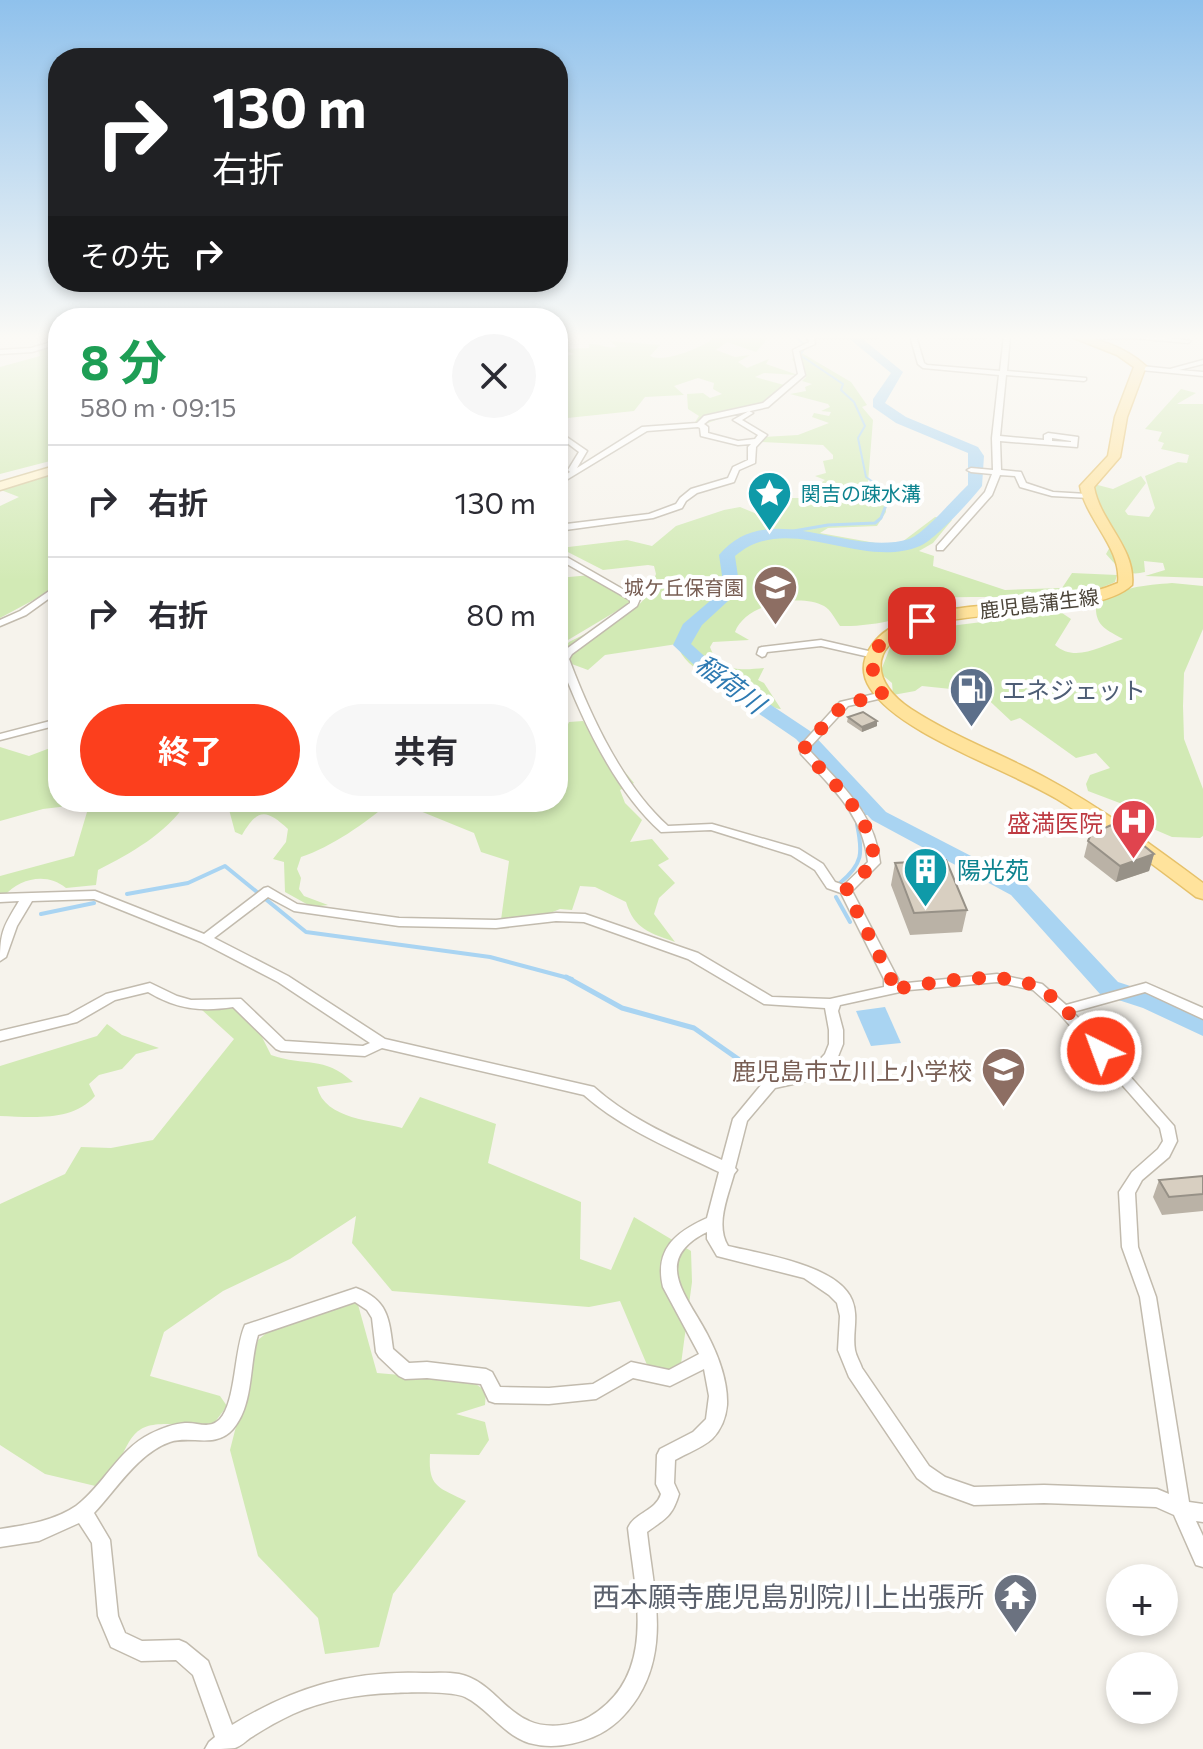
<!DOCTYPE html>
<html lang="ja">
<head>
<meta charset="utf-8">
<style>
	:root { --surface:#fff; --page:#f7f7f7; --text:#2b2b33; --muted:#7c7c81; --line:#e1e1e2; --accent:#fc3f1d }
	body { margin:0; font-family:Commissioner,"Noto Sans JP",sans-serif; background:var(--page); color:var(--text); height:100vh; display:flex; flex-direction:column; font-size:30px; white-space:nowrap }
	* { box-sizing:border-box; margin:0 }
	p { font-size:26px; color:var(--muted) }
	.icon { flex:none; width:44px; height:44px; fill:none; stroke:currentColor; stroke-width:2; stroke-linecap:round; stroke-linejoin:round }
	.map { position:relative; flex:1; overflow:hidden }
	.sheet { position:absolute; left:48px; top:308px; width:520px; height:504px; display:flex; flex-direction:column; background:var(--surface); border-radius:32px; box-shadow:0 4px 12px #0003 }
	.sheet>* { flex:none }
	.banner { position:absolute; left:48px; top:48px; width:520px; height:244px; border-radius:32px; box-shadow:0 4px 12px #0003; background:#202124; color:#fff; overflow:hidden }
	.controls { position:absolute; left:1106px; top:1564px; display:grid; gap:16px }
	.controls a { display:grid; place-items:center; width:72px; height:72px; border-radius:50%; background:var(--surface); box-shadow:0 4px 12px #0003; font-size:40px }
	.pin { position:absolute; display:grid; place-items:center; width:68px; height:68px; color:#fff; margin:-34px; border-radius:16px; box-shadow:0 4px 12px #0006 }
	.me { position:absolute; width:88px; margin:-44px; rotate:318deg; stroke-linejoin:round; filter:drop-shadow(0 0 6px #0008) }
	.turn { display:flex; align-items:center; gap:28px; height:168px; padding:0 32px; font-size:36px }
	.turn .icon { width:104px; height:104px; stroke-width:2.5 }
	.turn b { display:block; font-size:56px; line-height:68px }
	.then { display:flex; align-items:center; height:76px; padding:0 32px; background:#0003; gap:16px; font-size:30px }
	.round { display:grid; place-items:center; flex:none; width:84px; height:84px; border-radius:42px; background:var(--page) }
	.head { display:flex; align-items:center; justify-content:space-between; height:136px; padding:0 32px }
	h1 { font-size:48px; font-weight:700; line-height:60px; color:#1e9e55 }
	.cta { display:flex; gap:16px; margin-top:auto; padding:16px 32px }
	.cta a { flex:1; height:92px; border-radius:48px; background:var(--accent); color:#fff; font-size:32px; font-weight:700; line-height:92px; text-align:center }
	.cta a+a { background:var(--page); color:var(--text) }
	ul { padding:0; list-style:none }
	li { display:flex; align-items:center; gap:24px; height:112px; padding:0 32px; border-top:2px solid var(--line) }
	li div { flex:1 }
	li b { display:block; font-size:30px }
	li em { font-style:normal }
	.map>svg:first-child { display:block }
</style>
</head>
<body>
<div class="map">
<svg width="1203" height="1749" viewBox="0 0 1203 1749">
	<rect width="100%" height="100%" fill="#f6f3ec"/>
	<path fill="#d2eab5" d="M716,336L768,338L756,352L727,342L716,350L735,357L750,355L738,362L747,368L769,359L766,364L798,375L764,373L755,377L784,385L776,398L705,424L695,422L699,416L688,409L687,394L703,393L710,398L722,394L713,389L714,383L698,378L674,386L684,395L645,397L634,411L558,419V358L574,354L561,349L589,348V344C601,343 606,349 617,347L610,341L660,345L650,356C665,364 708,345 716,336Z
		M58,339V459L0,474V367L40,356L38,347Z
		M800,352L851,382L867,405L862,407L873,420L868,482L885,495L886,512L877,526L828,528L820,533L881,544L902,542L935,517L952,520L933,543L919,551L934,556L933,566L1005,590L1062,588L1072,573L1117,575L1115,582C1059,608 1001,593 942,598C920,618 870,627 840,626C835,619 831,610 824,606C799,593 745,604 735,632L749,640L713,642L710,647C719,673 742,670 764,668L758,680L764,683L781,709C769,708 760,697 749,691C723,679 687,675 677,644L605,655L588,670L561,660V652L569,642L635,609L648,595L656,574L654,566L648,565L603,570L560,548L627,540L652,546L676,526L724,510L740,507L757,514L768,513L753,502L764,498H824L815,487L825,480L815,476L826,473L823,461L833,459V455L823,445L761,442L763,437L798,435L829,423L812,417L814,413L829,416L831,412L821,411L830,407L828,404L790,394L806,391L805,387L812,384L802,381L806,377L792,359Z
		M1181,389L1196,393L1177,404H1203V578L1145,576L1165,570L1163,563L1144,561L1145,572C1126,577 1118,568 1106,554L1116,536L1092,493L1094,484L1113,489L1141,476L1146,483L1125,511L1128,515L1149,517L1155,508L1145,476L1178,462L1187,463L1189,455L1161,449L1164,443L1158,441L1162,432L1145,429Z
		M58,473L56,588L0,618V506L19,497L1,490Z
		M591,575L628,597L630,603L563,643L558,651V578Z
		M1172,583L1203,586V629L1184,673L1183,706L1184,739L1203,789V836L1200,838L1172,837L1137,822V815L1125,805L1088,791L1086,784L1090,775L1110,768L1096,753L1076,758L1020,718L1011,721L980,692L922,686L915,691L893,695L892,683L880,673L891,645L921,650L922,640L918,630L928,624L934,628L1023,617L1053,607L1071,619L1055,645C1075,663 1101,646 1123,639C1107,630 1095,626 1096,606C1114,587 1147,585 1172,583Z
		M583,721L634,783L620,790L625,803L642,820L630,842L652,839L669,859L658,865L675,883L659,898L654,914L675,942C650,933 634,929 626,902L595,887L580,886L572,910L560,909L528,922L501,920L509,861L481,852L474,833L398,802H558V735H563L569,722Z
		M58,745V802H187C166,834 131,853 98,870L96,885L66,888C47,872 20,878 4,896H0V876L74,856L87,812L85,804L43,809L0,821V747L29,756Z
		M227,802H390C366,823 331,847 301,857L297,869L301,878L299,889L304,896L328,905L312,907L285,892L284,862L273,859L286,842L288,829C266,809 258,808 242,835L235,832Z
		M238,1008L259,1031L271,1055C306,1067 323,1055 353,1082L317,1087C325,1120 373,1120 402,1128L420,1097L496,1124L488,1163L581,1202L580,1259L611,1270L634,1217L691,1251L692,1282L681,1364L653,1379L620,1301L589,1307L392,1291L352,1243L356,1216L290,1259L223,1291L164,1332L150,1376L220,1396L227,1406L212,1426C133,1422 138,1416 108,1489L45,1474L0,1445V1204L65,1174L81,1147L111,1148L153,1140L234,1039L202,1010Z
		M107,1024L122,1035L159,1048L136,1054L122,1069L99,1075L89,1084L95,1096C72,1122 33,1117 0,1116V1066L97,1036Z
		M357,1301L377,1373L471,1381L486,1391L485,1405L456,1414L485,1422L489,1440L479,1455L430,1454C428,1487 438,1487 466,1501L393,1594L379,1647L325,1654L318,1618L258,1556L230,1450L258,1340L276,1325Z"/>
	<path fill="#a9d4f2" d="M885,1007L901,1043L871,1046L856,1011Z"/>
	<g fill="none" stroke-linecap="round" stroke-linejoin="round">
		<path stroke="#a9d4f2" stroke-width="2" d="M794,336L805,345
			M804,349L800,355L843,384L841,390L854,402L865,426L858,438L866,477L890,494L887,502"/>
		<path stroke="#a9d4f2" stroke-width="3" d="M782,533L828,525L875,523L881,518L888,500"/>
		<path stroke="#a9d4f2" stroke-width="4" d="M866,813L871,808
			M840,883C863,864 863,853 857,824
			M127,894L188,883L225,866L306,932L490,957L572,979
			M836,897L850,922
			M41,914L94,903"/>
		<path stroke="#a9d4f2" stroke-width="5" d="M566,977L622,1008L694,1028L751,1068"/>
		<path fill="#a9d4f2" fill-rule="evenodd" d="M846,336H859L903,372L885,403L906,417L978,447L984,456L982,486C971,500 936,539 920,546C860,571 788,510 735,556L740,590L702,625L691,644L723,673L810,731L886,812L1027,885L1118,982L1161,996L1203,1017V1036L1143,1008L1100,994L1011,895L872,820L796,739L711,681L673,645L683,624L724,589L719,555C768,496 847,558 909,539C924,534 954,498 968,485V453L896,423L873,407V399L891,373Z"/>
		<defs>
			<path id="minor" d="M803,336H879L876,338H814L815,344L799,351L805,375L768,407L709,420L704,424L708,427V433L738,441L755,439L758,435L733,420L749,411L753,413L742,420L767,435L756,447L755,463L739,470L734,482L697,493L686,501L682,508L653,518L558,531V525L649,514L676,504L680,498L691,489L728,478L733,467L748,460V447L751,444L738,445L701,436L700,428L698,427L647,431L558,485V480L570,472L568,470L579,452L558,436V431L587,451L577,468L642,427L697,423L704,416L763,403L798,374L793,350L809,342L807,338Z
				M910,336H916L924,363L927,365L1000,371L1004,336H1010L1007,371L1086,378V380L1084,381L1006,375L1000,436L1044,440V435L1048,433L1078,437L1077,447L1000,441L1001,470L1021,472L1026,483L1053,492L1087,494H1090V498L1052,496L1020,487L1015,476L1000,475L992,495L943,550H937V546L985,492L992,474L971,472L967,470L971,468L993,470L992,438L999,375L923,368L918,364ZM1052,438L1071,441V442L1052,441Z
				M937,336H987L984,338H940Z
				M1078,336H1151L1191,341L1188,343L1133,338L1076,339V337Z
				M58,340V344L32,352L0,354V350L31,348Z
				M1203,360V364L1179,370L1203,372V376L1141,370L1138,368L1141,366L1170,369Z
				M558,552L640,599L637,606L572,654L569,659C590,715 623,786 668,826L712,824L799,849L823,864L835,882L844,885L868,862C863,814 832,788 801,754L800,746L840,702L883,692L887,693V697L848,706L810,747V751C842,786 875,813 880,863L852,891L898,979L897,984L997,974L1042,984L1066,1005L1146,983L1203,1008V1019L1145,992L1073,1012L1174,1126L1177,1141L1169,1157L1142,1180L1135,1193L1138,1247L1156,1297L1189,1502L1203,1504V1522L1196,1521L1203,1536V1567L1196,1565L1174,1515L1156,1507L1044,1503L974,1505L933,1490L917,1478L849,1377L838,1350L840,1316L837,1303L829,1295L804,1278L717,1256L707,1239V1232C650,1260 688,1297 707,1334C718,1355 728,1381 727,1405C726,1417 721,1430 712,1439C702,1448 687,1453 675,1460L674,1483L679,1494C672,1517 666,1518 647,1532C653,1588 670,1646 638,1697C627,1714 613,1729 593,1737C573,1745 551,1749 529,1743C502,1734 489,1709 465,1697C452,1691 408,1692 393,1693C359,1694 324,1700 293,1714C278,1721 264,1729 250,1738C246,1741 241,1746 235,1748C228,1749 214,1749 205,1749L209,1742L215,1737L193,1675L176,1660L141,1661L111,1647L98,1616L92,1543L79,1523L39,1541L0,1547V1529C26,1525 54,1521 76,1506C103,1486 118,1450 150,1434C162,1428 173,1424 185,1423C198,1422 209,1430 220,1419C236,1402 234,1349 245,1325L356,1288C388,1300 389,1318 393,1349L409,1363L427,1362L486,1369L492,1372L500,1387L549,1388L593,1384L631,1362L669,1370L699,1354L663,1287C654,1249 676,1232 707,1218L719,1172C672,1149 624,1130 584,1095L382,1048L365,1056L281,1051L276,1049L233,1007C201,1012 176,1009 148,992L115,1000L77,1022L0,1041V1031L68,1015L106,994L150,983L177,996L191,1000L241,999L285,1041L363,1046L370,1043L278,982L201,942L94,899L32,901L17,926L6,957L0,961C0,931 4,926 19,901L0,902V894L95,891L204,934L264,888L268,887L297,904L399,918L496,920L556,913L585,914L698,953L772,997L830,999L884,987V979L841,893L827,888L815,870L791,855L711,830L661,832C614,790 581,718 559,659L565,650L630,603V600L558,559ZM268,897L294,911L399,926L496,928L556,921L584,922L688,959L764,1004L825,1008L829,1030V1044L825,1054L812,1068L801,1072L766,1079L733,1119L722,1160C677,1139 632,1121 594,1087L385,1039L288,976L214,938ZM997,982L1033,990L1059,1013L1160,1128L1163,1141L1158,1149L1132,1172L1119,1192L1122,1247L1140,1297L1169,1494L1157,1489L1044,1485L974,1487L945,1477L929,1466L862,1368C860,1362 856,1356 855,1350C852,1333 859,1317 852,1300C838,1265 761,1254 728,1246C715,1225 728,1196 734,1174L737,1170L735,1168L747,1121L775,1088L811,1080L830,1068L837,1059L843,1044V1030L838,1011L840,1005L909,990ZM355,1302L367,1310L372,1318L376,1352L379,1357L399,1376L405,1379L427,1378L481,1384L489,1401L495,1403L549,1404L596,1399L633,1378L670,1386L704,1369L709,1396L706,1419L693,1432L660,1449L657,1455L656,1484L661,1494C656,1511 634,1513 628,1528C635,1593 659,1676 589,1717C573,1726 546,1729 529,1721C503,1710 489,1680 459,1674C447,1672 435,1673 423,1673C350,1670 293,1688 232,1725L208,1661L186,1643L179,1640L142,1641L125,1633L118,1616L110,1540L94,1513C116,1490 138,1453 170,1442C191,1435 216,1449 233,1429C254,1405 249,1364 258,1335Z
				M58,585V592L26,615L0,626V620L20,611Z
				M821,640L877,653L879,655L874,658L821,646L767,652L765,656L762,657L757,654L759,648L762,647Z
				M58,719V725L0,740V734Z"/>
			<path id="secondary" d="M58,465V472L0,490V482Z"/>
			<path id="primary" d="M1069,336C1095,336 1126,348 1146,366L1127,417L1120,457L1094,487C1100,522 1136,548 1132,585C1098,618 967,608 914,629C867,648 873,684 911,709C954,737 1002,754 1046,778C1102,808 1153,846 1203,883V899L1196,897C1151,863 1105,828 1057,799C1007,769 899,734 870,688C852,660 877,632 903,622C972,595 1050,612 1118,583C1122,548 1086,520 1080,486L1108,456L1115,417L1134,367L1117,355Z"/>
		</defs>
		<use href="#minor" stroke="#c2bbae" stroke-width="3"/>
		<use href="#secondary" stroke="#d6c79b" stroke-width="3"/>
		<use href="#primary" stroke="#e6c16a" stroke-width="3"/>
		<use href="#minor" fill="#fff" fill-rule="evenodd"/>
		<use href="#secondary" fill="#fff3cd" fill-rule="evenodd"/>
		<use href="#primary" fill="#ffe39c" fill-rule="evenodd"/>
	</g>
	<path fill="#bab2a6" d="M848,717L877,726L862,732L847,722Z
		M1088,841L1154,854L1149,871L1116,882L1084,857Z
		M895,863L967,910L962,932L910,935L891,885Z
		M1203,1176V1211L1162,1215L1153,1197L1159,1180Z"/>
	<path fill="#979187" d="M877,721V726L862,732V727Z
		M1154,854L1149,871L1116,882L1120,866Z"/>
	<path fill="#d8cfc1" stroke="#979187" stroke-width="2" d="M863,712L877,721L862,727L848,717Z
		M1116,823L1154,854L1120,866L1088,841L1091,834Z
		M946,860L967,910L914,913L895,863Z
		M1203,1176V1194L1169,1197L1159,1180Z"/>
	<linearGradient id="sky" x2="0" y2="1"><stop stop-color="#8fc1ec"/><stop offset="0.58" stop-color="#fbfaf6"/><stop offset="1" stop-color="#fbfaf6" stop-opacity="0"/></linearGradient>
	<rect width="1203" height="581" fill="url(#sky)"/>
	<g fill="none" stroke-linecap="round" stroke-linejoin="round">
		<path stroke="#fc3f1d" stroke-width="14" stroke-dasharray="0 25.2" d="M922,621C883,635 857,652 883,695L844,704L805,746V752C835,786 873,816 874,863L846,890L891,979L890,990C931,983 1002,968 1039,988C1063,1002 1083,1030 1101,1051"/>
	</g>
	<defs>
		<symbol id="sight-pin" viewBox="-11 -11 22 30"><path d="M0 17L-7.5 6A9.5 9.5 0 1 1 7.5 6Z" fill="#0f9aa8" stroke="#fff"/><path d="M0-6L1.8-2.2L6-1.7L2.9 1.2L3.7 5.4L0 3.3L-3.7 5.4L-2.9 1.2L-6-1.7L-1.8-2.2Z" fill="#fff"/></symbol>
		<symbol id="school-pin" viewBox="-11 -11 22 30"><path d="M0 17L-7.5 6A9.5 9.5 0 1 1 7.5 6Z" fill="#8d6e63" stroke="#fff"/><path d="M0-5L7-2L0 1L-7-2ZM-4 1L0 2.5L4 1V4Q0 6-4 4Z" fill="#fff"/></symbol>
		<symbol id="fuel-pin" viewBox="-11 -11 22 30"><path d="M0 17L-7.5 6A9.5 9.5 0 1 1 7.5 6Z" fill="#5c6f8a" stroke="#fff"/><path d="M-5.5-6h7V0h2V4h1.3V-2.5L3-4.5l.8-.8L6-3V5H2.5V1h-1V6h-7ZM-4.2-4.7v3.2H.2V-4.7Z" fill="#fff"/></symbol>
		<symbol id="hospital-pin" viewBox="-11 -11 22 30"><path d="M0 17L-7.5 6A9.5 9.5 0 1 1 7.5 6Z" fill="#e0444e" stroke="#fff"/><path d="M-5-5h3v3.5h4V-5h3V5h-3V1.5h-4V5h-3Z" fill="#fff"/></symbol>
		<symbol id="building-pin" viewBox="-11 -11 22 30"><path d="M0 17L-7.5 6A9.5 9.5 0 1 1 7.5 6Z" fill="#0f9aa8" stroke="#fff"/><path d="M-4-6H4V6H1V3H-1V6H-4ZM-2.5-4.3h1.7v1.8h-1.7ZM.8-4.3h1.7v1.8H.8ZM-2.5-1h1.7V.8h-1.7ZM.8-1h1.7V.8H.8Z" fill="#fff"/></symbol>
		<symbol id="temple-pin" viewBox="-11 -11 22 30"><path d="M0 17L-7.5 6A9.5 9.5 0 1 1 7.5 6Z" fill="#6b7280" stroke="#fff"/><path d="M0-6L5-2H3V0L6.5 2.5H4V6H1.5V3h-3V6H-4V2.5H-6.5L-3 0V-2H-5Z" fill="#fff"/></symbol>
	</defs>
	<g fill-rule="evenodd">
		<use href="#sight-pin" x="744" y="468" width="51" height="69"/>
		<use href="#school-pin" x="750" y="562" width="51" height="69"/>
		<use href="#fuel-pin" x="946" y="664" width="51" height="69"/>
		<use href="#hospital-pin" x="1108" y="796" width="51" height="69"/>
		<use href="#building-pin" x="900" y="844" width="51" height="69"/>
		<use href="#school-pin" x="978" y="1044" width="51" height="69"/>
		<use href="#temple-pin" x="990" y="1570" width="51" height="69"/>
	</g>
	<g text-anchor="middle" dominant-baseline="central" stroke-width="8" stroke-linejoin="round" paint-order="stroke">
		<g font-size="20" fill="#0d838f" stroke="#fff" text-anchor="start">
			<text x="801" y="493">関吉の疎水溝</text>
		</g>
		<g font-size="20" fill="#785e54" stroke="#fff" text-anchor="end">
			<text x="744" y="587">城ケ丘保育園</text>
		</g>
		<g font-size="20" fill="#4b4439" stroke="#fff">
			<text transform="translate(1039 603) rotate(-7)">鹿児島蒲生線</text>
		</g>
		<g font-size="24" fill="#4e5e75" stroke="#fff" text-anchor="start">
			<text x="1002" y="689">エネジェット</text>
		</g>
		<g font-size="24" fill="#be3a42" stroke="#fff" text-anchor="end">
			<text x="1103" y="822">盛満医院</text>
		</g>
		<g font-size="24" fill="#0d838f" stroke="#fff" text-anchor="start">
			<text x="957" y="869">陽光苑</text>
		</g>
		<g font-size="24" fill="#785e54" stroke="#fff" text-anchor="end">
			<text x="972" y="1070">鹿児島市立川上小学校</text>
		</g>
		<g font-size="26" font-style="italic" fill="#2e7ab2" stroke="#fff">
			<text transform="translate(731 683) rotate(37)">稲荷川</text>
		</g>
		<g font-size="28" fill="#5b616d" stroke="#fff" text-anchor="end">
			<text x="984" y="1596">西本願寺鹿児島別院川上出張所</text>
		</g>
	</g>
</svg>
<div class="controls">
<a>+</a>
<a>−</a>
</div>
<div class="pin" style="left:922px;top:621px;background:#d93025"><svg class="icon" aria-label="arrive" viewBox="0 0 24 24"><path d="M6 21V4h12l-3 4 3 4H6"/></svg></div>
<svg class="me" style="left:1101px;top:1051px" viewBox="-20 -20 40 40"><circle r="17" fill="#fc3f1d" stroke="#fff" stroke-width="3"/><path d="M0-11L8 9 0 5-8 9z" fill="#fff"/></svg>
<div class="banner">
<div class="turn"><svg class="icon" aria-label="right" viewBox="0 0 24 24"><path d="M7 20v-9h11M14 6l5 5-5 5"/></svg><div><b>130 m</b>右折</div></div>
<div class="then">その先<svg class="icon" aria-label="right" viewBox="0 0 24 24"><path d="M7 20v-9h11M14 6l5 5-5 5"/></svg></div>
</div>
<section class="sheet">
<div class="head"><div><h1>8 分</h1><p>580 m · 09:15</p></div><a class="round"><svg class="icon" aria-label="close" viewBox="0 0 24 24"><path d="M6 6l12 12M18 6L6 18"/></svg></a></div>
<ul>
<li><svg class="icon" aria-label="right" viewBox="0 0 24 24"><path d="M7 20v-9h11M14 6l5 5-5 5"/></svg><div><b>右折</b></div><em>130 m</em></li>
<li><svg class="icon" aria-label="right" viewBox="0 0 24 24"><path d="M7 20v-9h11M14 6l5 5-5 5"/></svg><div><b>右折</b></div><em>80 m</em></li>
</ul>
<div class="cta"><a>終了</a><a>共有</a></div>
</section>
</div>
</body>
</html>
